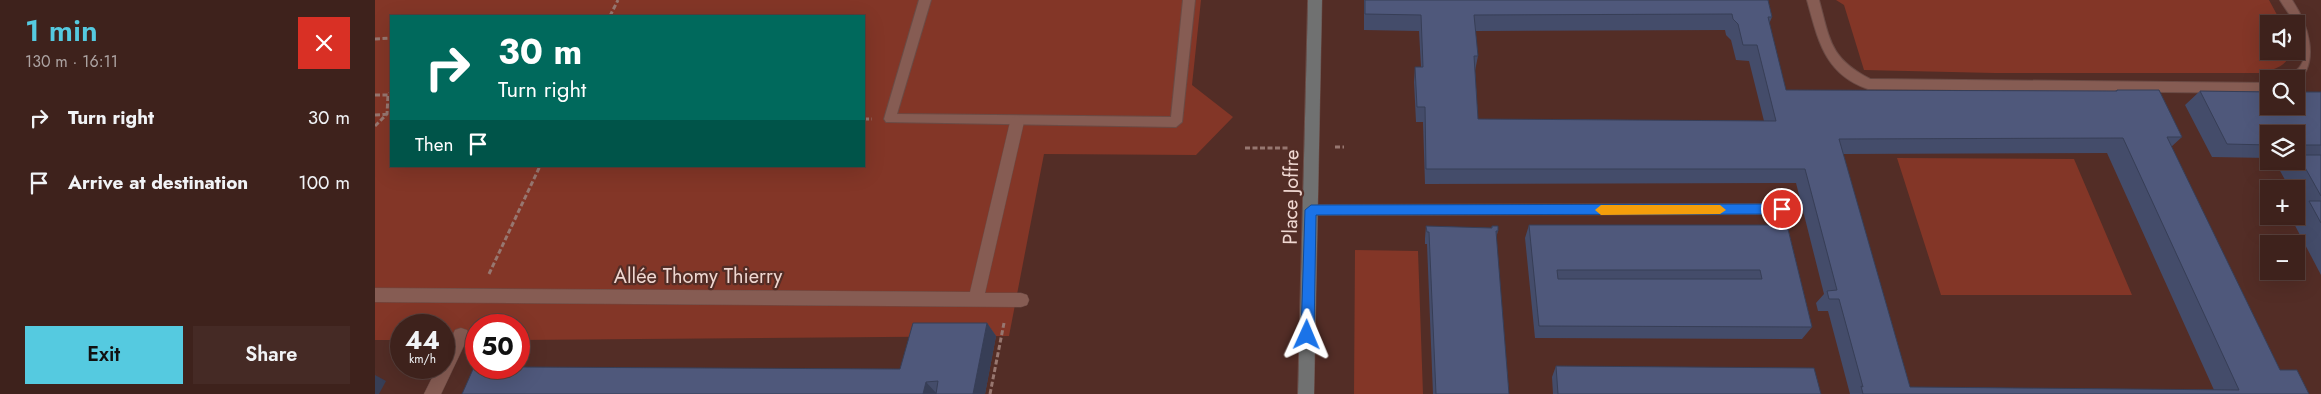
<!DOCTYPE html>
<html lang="en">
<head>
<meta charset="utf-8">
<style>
	:root { --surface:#3e221c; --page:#452a25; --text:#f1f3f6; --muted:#ada4a3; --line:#573f3b; --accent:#55cae0 }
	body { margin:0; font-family:Jost,sans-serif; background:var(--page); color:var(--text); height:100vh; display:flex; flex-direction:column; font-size:19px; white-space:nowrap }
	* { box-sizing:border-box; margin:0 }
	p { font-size:16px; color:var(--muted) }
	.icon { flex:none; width:28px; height:28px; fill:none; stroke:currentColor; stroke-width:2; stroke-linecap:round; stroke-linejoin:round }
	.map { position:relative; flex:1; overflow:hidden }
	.panel { display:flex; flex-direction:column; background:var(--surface); width:375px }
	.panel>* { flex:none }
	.top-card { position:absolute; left:15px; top:15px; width:475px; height:152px; border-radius:0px; box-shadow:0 5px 20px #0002,0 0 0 1px var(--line); background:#00695c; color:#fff; overflow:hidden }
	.fabs { position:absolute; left:1885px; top:15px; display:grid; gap:10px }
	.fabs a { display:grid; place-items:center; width:45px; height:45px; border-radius:0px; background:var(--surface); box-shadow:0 5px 20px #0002,0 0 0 1px var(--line); font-size:25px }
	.speed { position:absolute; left:15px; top:314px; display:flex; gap:10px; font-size:25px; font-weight:700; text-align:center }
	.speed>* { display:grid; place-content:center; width:65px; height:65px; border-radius:50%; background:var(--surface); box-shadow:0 5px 20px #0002,0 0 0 1px var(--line); line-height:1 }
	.speed small { font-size:12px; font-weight:400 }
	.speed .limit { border:8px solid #d22; background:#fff; color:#111 }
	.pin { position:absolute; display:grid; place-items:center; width:42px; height:42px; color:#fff; margin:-21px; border:2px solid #fff; border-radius:50%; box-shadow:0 1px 5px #0007 }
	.me { position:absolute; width:55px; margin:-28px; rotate:1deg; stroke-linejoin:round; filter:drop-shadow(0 0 4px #0008) }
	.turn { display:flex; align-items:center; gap:18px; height:105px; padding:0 25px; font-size:22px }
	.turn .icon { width:65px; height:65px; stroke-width:2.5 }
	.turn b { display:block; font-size:35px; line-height:42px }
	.then { display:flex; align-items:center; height:48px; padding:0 25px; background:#0003; gap:10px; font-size:19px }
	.round { display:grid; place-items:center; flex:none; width:52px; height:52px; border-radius:0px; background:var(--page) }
	.head { display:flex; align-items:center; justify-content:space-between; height:85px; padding:0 25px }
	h1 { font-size:30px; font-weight:600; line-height:38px; color:var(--accent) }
	.action { display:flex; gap:10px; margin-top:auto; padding:10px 25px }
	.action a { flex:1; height:58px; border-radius:0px; background:var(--accent); color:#111; font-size:20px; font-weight:600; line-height:58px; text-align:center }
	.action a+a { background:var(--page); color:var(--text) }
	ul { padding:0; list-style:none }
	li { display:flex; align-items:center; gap:15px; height:65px; padding:0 25px }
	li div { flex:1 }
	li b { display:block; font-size:19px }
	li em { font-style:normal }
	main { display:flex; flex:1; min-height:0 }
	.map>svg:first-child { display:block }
</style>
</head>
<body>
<main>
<section class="panel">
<div class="head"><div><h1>1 min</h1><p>130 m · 16:11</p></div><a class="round" style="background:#d93025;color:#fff"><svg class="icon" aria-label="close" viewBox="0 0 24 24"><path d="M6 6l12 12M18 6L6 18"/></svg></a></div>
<ul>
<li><svg class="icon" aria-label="right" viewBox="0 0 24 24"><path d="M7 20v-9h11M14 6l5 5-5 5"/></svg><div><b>Turn right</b></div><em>30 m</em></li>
<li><svg class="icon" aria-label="arrive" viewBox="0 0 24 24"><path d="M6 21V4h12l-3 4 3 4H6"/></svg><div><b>Arrive at destination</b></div><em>100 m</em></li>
</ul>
<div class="action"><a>Exit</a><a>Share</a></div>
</section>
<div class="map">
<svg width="1946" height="394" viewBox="0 0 1946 394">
	<rect width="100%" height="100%" fill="#532d26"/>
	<path fill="#833627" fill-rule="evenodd" d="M0,0H826L817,85L858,117L821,155L669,154L634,336L144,340V325H101V340H69V325H26V340H0ZM16,16H489V166H16Z
		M1461,0H1894L1907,24H1894V51H1917C1912,66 1901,69 1887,73H1619L1489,70L1469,5Z
		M1522,158L1699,159L1757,295H1566Z
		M980,250L1043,251L1048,394H979Z"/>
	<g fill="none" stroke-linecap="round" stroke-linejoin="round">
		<defs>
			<path id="lane" d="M544,0H556L522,114L796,117L808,0H820L807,122L801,127L511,122L509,119Z
				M1432,0H1444C1455,41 1455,58 1495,79L1894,83V93L1493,89C1449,74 1443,39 1432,0Z
				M1905,0H1917C1933,24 1946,63 1921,83V79H1912C1916,73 1923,71 1926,65C1940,42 1916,19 1905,0Z
				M1407,204L1411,205L1413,209L1411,213L1407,214L935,215L931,214L929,210L931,206L935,205Z"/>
			<path id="street" d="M642,116L647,118L649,122L610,293H646L652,295L654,300L652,305L646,307L0,302V288L595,292L635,122L637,118Z
				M86,328L92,330L94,335L66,394H49L62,368H69V353L80,330Z"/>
			<path id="secondary" d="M933,0H947L939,394H923Z"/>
		</defs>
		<use href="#lane" stroke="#6b4b45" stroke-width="2"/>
		<use href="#street" stroke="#6b4b45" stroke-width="1"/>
		<use href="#secondary" stroke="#6b4b45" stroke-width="1"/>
		<path stroke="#977770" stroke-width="3" stroke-dasharray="5 2.5" stroke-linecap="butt" d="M235,16L243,0
			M0,39L16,38
			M0,95H13L16,92
			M0,115L16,114
			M489,119H497
			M0,126L12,114L13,95
			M960,147H969
			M870,148H914
			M114,274L165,166
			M615,394L629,323"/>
		<use href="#lane" fill="#865c53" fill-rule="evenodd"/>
		<use href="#street" fill="#865c53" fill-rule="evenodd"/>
		<use href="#secondary" fill="#707171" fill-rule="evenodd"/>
	</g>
	<path fill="#444c6a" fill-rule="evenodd" d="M989,0H1393L1397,17L1394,24L1411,90L1740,91L1742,90L1807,137L1796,147L1905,370L1934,394H1475L1453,311H1443L1441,303L1449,294L1421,183L1050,184L1048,122H1041L1039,82L1040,67H1046L1044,31L989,30ZM1350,30L1351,35L1356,40L1361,60L1374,61L1389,121L1103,119L1100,71L1103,56L1100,31ZM1732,153L1839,390L1535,387L1468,154Z
		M1825,91L1946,92V275L1915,216H1921V210L1925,208L1921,201V189H1915L1904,169L1915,161H1921V134H1894V158L1837,157L1810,105Z
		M1154,225H1412L1437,327L1427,339L1160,338L1150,238Z
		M1051,226L1116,228L1117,226L1123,231L1121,238L1134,394H1058L1052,244H1050V238Z
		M612,323L621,336L610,394H87L525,369Z
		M1181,366L1446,394H1178L1177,377Z"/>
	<path fill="#373e56" d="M612,323L621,336L610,394H598Z
		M0,375L11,381L4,394H0Z
		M551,382L562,394H548Z"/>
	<path fill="#4f587b" stroke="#373e56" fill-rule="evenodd" d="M990,0H1393L1397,17H1393L1411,90L1742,91V90H1784L1807,137H1792L1905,370H1922L1934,394H1488L1486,386L1488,387L1464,299H1454L1452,291L1462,290L1430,169H1051L1050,107H1042L1040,67H1048L1046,15L990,14ZM1357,14L1358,19L1363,24L1368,45H1382L1401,121L1103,119L1099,56H1103L1099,15ZM1748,138L1864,390L1535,387L1464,139Z
		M1825,91L1894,92V106H1921V92H1946V145H1921V134H1894V145L1852,144Z
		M1923,155H1946V196Z
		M1934,201H1946V223Z
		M1154,225H1412L1437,327L1164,326ZM1182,270H1385L1387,279H1183Z
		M1051,226L1117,228V226H1123V231H1121L1134,394H1061L1054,232H1052Z
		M538,323H612L598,394H561L563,381L551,382L548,394H87L99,367H101V368L144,367L525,369Z
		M1181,366L1439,368L1446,394H1183Z"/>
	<path fill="#1a73e8" stroke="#114b97" d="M1407,204L1413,209L1407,214L941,215L939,335L937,339L932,340L928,339L926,335L930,210L936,205Z"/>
	<path fill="#f59e0b" d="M1226,205H1345L1351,210L1345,214L1226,215L1220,210Z"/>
	<g text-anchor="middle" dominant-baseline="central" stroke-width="4.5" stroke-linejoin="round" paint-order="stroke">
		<g font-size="20" fill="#efd7d1" stroke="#532d26">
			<text transform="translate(916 197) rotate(-89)">Place Joffre</text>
			<text x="323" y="276">Allée Thomy Thierry</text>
		</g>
	</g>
</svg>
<div class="fabs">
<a><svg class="icon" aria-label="sound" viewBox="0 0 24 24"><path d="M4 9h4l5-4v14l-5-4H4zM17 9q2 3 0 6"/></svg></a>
<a><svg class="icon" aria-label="search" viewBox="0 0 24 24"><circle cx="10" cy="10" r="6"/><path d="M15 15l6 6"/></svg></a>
<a><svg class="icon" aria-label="layers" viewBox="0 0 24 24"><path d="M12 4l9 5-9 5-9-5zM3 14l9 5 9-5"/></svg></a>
<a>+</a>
<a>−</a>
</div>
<div class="speed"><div>44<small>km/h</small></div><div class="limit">50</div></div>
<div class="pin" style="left:1407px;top:209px;background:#d93025"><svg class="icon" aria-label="arrive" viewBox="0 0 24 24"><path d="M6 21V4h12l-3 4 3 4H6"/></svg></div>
<svg class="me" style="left:932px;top:335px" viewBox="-20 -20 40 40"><path d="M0-17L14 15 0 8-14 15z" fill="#1a73e8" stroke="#fff" stroke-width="4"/></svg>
<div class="top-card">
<div class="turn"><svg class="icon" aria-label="right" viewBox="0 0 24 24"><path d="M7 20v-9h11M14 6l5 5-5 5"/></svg><div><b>30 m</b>Turn right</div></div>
<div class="then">Then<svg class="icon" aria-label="arrive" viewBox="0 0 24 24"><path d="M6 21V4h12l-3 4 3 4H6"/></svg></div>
</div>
</div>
</main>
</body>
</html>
